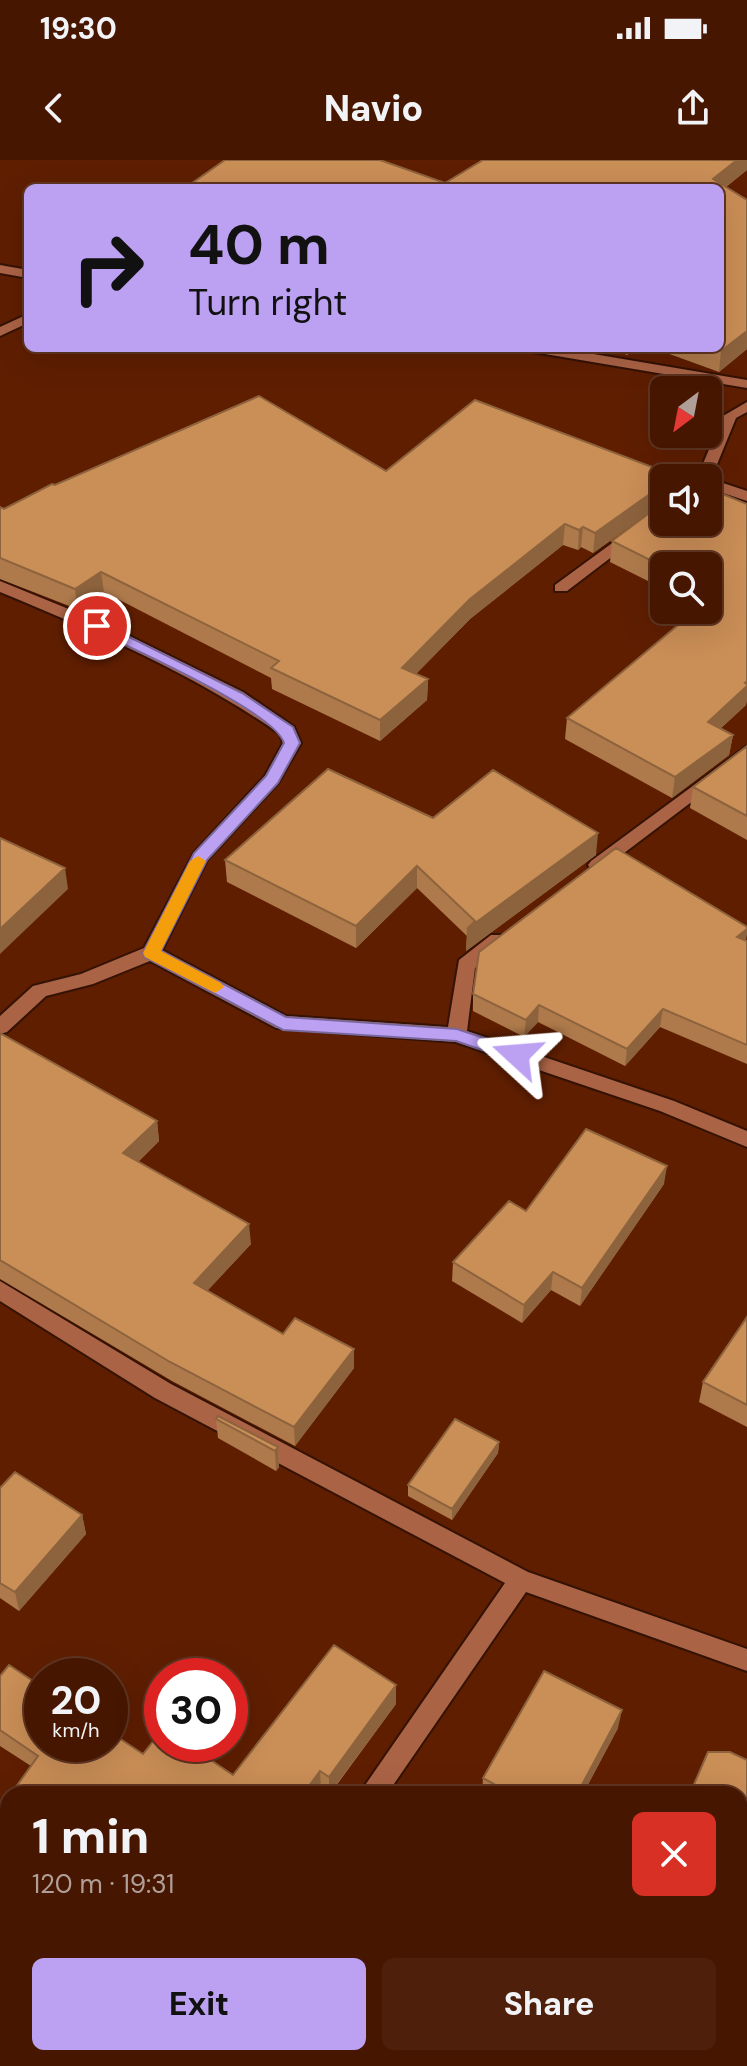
<!DOCTYPE html>
<html lang="en">
<head>
<meta charset="utf-8">
<style>
	:root { --surface:#471600; --page:#4e1f0a; --text:#f1f3f6; --muted:#b09f99; --line:#5f3522; --accent:#bca0f2 }
	body { margin:0; font-family:"DM Sans",sans-serif; background:var(--page); color:var(--text); height:100vh; display:flex; flex-direction:column; font-size:30px; white-space:nowrap }
	* { box-sizing:border-box; margin:0 }
	p { font-size:26px; color:var(--muted) }
	.icon { flex:none; width:44px; height:44px; fill:none; stroke:currentColor; stroke-width:2; stroke-linecap:round; stroke-linejoin:round }
	.map { position:relative; flex:1; overflow:hidden }
	.side { position:absolute; left:0px; top:1626px; width:748px; height:280px; display:flex; flex-direction:column; background:var(--surface); border-radius:24px 24px 0 0; box-shadow:0 8px 32px #0002,0 0 0 2px var(--line) }
	.side>* { flex:none }
	.guide { position:absolute; left:24px; top:24px; width:700px; height:168px; border-radius:12px; box-shadow:0 8px 32px #0002,0 0 0 2px var(--line); background:#bca0f2; color:#111; overflow:hidden }
	.needle { width:52px; rotate:212deg }
	.fabs { position:absolute; left:650px; top:216px; display:grid; gap:16px }
	.fabs a { display:grid; place-items:center; width:72px; height:72px; border-radius:12px; background:var(--surface); box-shadow:0 8px 32px #0002,0 0 0 2px var(--line); font-size:40px }
	.speed { position:absolute; left:24px; top:1498px; display:flex; gap:16px; font-size:40px; font-weight:700; text-align:center }
	.speed>* { display:grid; place-content:center; width:104px; height:104px; border-radius:50%; background:var(--surface); box-shadow:0 8px 32px #0002,0 0 0 2px var(--line); line-height:1 }
	.speed small { font-size:20px; font-weight:400 }
	.speed .limit { border:12px solid #d22; background:#fff; color:#111 }
	.pin { position:absolute; display:grid; place-items:center; width:68px; height:68px; color:#fff; margin:-34px; border:4px solid #fff; border-radius:50%; box-shadow:0 2px 8px #0007 }
	.me { position:absolute; width:88px; margin:-44px; rotate:289deg; stroke-linejoin:round; filter:drop-shadow(0 0 6px #0008) }
	.turn { display:flex; align-items:center; gap:28px; height:168px; padding:0 32px; font-size:36px }
	.turn .icon { width:104px; height:104px; stroke-width:2.5 }
	.turn b { display:block; font-size:56px; line-height:68px }
	.round { display:grid; place-items:center; flex:none; width:84px; height:84px; border-radius:12px; background:var(--page) }
	.headline { display:flex; align-items:center; justify-content:space-between; height:136px; padding:0 32px }
	h1 { font-size:48px; font-weight:800; line-height:60px }
	.cta { display:flex; gap:16px; margin-top:auto; padding:16px 32px }
	.cta a { flex:1; height:92px; border-radius:12px; background:var(--accent); color:#111; font-size:32px; font-weight:800; line-height:92px; text-align:center }
	.cta a+a { background:var(--page); color:var(--text) }
	.status { display:flex; justify-content:space-between; align-items:center; height:56px; padding:0 40px; background:var(--surface); direction:ltr }
	.status svg { height:22px; fill:currentColor }
	header { display:flex; justify-content:space-between; align-items:center; height:104px; padding:0 32px; background:var(--surface); font-size:36px; font-weight:800 }
	.map>svg:first-child { display:block }
</style>
</head>
<body>
<div class="status"><b>19:30</b><svg viewBox="0 0 49 12"><path d="M0 12V9h3v3zM5 12V6h3v6zM10 12V3h3v9zM15 12V0h3v12zM26 1h20v11H26zM47 4h2v5h-2z"/></svg></div>
<header><svg class="icon" aria-label="back" viewBox="0 0 24 24"><path d="M15 5l-7 7 7 7"/></svg>Navio<svg class="icon" aria-label="share" viewBox="0 0 24 24"><path d="M12 15V3M7 8l5-5 5 5M5 13v7h14v-7"/></svg></header>
<div class="map">
<svg width="747" height="1906" viewBox="0 0 747 1906">
	<rect width="100%" height="100%" fill="#5f1e00"/>
	<g fill="none" stroke-linecap="round" stroke-linejoin="round">
		<defs>
			<path id="minor" d="M0,105L28,110V118L0,113Z
				M28,154V163L0,176V167Z
				M526,188H558L747,220V228L533,192Z
				M747,242V252L736,258L711,319L747,331V341L708,328V318H697L723,256Z
				M664,345V357L567,431H555V425Z
				M0,421L103,463L243,532L294,567L301,583L278,623L207,700L162,790L286,856L448,867L459,800L491,775H505L507,780L505,785L475,808L467,871L674,941L747,971V987L660,951L456,882L276,868L150,801L93,824L46,836L7,872L0,874V856L33,826L81,814L144,788L194,693L265,616L283,583L280,574C194,514 97,472 0,432Z
				M747,586V600L603,709H591L588,705L591,701Z
				M0,1121L171,1224L528,1412L747,1489V1511L526,1432L387,1634H359L505,1423L155,1238L0,1141Z
				M175,1898H205L201,1906H172Z"/>
		</defs>
		<use href="#minor" stroke="#341204" stroke-width="4"/>
		<use href="#minor" fill="#ab6346" fill-rule="evenodd"/>
	</g>
	<path fill="#ae7a4b" d="M747,10L726,27L747,40V189L719,212L653,188H720V28H185L445,23Z
		M608,188H637L627,195Z
		M386,311L664,318V362L747,344V539L746,545L721,568L733,575L729,595L672,638L565,579L567,558L708,450V406H664V429L610,402L612,381L661,344L593,393L581,387L578,390L563,385L470,459L416,514L428,519L427,540L380,581L272,529L271,518L104,432L77,449L0,419V347L4,349L55,325Z
		M747,586V680L690,648L693,627Z
		M433,658L596,695L466,791L467,776L417,728L356,788L227,722L225,700Z
		M746,780L747,781V904L660,867L625,906L538,862L524,877L473,851V834Z
		M0,873L157,961L159,981L138,1002L251,1084L207,1131L283,1174L354,1208L295,1286L172,1221L0,1119Z
		M664,1024L580,1146L551,1130L522,1163L452,1121L453,1102L526,1051Z
		M747,1157V1267L699,1242L703,1222Z
		M216,1259L278,1287L279,1307L276,1311L218,1278Z
		M499,1282L498,1293L452,1360L408,1336V1325Z
		M0,1328L82,1355L86,1374L19,1451L0,1438Z
		M0,1516L143,1594L233,1615L396,1525V1544L330,1634H327L321,1630L318,1634H11L31,1606L0,1586Z
		M618,1568L583,1634H482L483,1618Z
		M747,1600V1673L740,1670V1634H691L692,1629Z
		M116,1898H136L131,1906H128Z"/>
	<path fill="#8d633d" d="M737,0H747V10L720,31L713,19Z
		M747,171V189L719,212L721,191Z
		M628,188H637L627,195Z
		M664,324V342L593,393L595,373Z
		M565,364L563,385L470,459L402,528V508L470,439Z
		M583,367L581,387L578,390L579,370Z
		M101,412L104,432L77,449L75,429Z
		M428,519L427,540L380,581V560Z
		M747,521V539L746,545L705,583L708,562Z
		M733,575L729,595L672,638L675,617Z
		M598,673L596,695L466,791L467,769Z
		M417,706V728L356,788V766Z
		M65,708L68,729L0,794V769Z
		M747,769V774L745,785L737,777Z
		M539,845L538,862L524,877L526,860Z
		M663,849L660,867L625,906L627,889Z
		M157,961L159,981L126,1014L123,993Z
		M667,1006L664,1024L580,1146L582,1128Z
		M249,1064L251,1084L196,1143L194,1123Z
		M553,1112L551,1130L522,1163L524,1145Z
		M354,1189V1208L295,1286L294,1267Z
		M499,1282L498,1293L452,1360V1349Z
		M278,1287L279,1307L276,1311L275,1291Z
		M82,1355L86,1374L19,1451L15,1432Z
		M396,1525V1544L329,1634V1617Z
		M622,1550L618,1568L583,1634H577Z
		M320,1611L321,1630L318,1634H303Z
		M98,1898H115L109,1906H92Z
		M128,1898H136L131,1906H130Z
		M498,1898H503L499,1906H494Z"/>
	<path fill="#ca8e57" stroke="#8d633d" stroke-width="2" d="M225,0H380L445,23L483,0H737L713,19L747,40V171L721,191L712,188H720V28H185Z
		M259,236L386,311L475,240L681,318H664V324L595,373L583,367L579,370L565,364L470,439L402,508L428,519L380,560L271,508L279,501L101,412L75,429L0,398V347L4,349L52,324L55,325Z
		M708,328L747,344V521L745,523L747,524V526L708,562L733,575L675,617L567,558L696,450H708V440L716,433L708,429V406H664V407L612,381L664,342V362H708Z
		M747,586V656L693,627Z
		M328,609L433,658L493,610L598,673L467,769L475,761L417,706L356,766L225,700Z
		M0,678L65,708L0,769Z
		M616,688L747,767V769L737,777L747,781V885L663,849L627,889L539,845L526,860L473,834L479,792Z
		M0,873L157,961L123,993L249,1064L194,1123L283,1174L295,1158L354,1189L294,1267L170,1202L0,1100Z
		M586,969L667,1006L582,1128L553,1112L524,1145L453,1102L509,1041L526,1051Z
		M747,1157V1245L703,1222Z
		M218,1256L278,1287L275,1291L216,1259Z
		M455,1259L499,1282L452,1349L408,1325Z
		M15,1312L82,1355L15,1432L0,1423V1328Z
		M334,1485L396,1525L329,1617L320,1611L303,1634H11L38,1596L0,1570V1516L9,1505L42,1527V1584H110V1572L143,1594L162,1570V1584H187L233,1615Z
		M544,1511L622,1550L577,1634H512L483,1618Z
		M708,1592H730L747,1600V1655L740,1652V1634H703L692,1629Z
		M8,1638V1898H98L92,1906H0V1649Z
		M407,1898H498L494,1906H404Z
		M638,1898H691L689,1906H636Z"/>
	<path fill="#bca0f2" stroke="#7a689d" stroke-width="2" d="M97,461L242,533L293,567L300,583L278,623L207,700L161,791L286,857L457,869L523,891L526,895L523,900L517,902L456,881L283,870L145,797L143,793L194,693L266,616L284,583C274,551 128,487 92,469L89,466Z"/>
	<path fill="#f59e0b" d="M198,696L206,701L161,791L221,823L224,827L215,833L145,797L143,793L190,701Z"/>
</svg>
<div class="fabs">
<a><svg class="needle" viewBox="-14 -14 28 28"><path d="M0-13l5 13h-10z" fill="#e53935"/><path d="M0 13l5-13h-10z" fill="#b09f99"/></svg></a>
<a><svg class="icon" aria-label="sound" viewBox="0 0 24 24"><path d="M4 9h4l5-4v14l-5-4H4zM17 9q2 3 0 6"/></svg></a>
<a><svg class="icon" aria-label="search" viewBox="0 0 24 24"><circle cx="10" cy="10" r="6"/><path d="M15 15l6 6"/></svg></a>
</div>
<div class="speed"><div>20<small>km/h</small></div><div class="limit">30</div></div>
<div class="pin" style="left:97px;top:466px;background:#d93025"><svg class="icon" aria-label="arrive" viewBox="0 0 24 24"><path d="M6 21V4h12l-3 4 3 4H6"/></svg></div>
<svg class="me" style="left:517px;top:895px" viewBox="-20 -20 40 40"><path d="M0-17L14 15 0 8-14 15z" fill="#bca0f2" stroke="#fff" stroke-width="4"/></svg>
<div class="guide">
<div class="turn"><svg class="icon" aria-label="right" viewBox="0 0 24 24"><path d="M7 20v-9h11M14 6l5 5-5 5"/></svg><div><b>40 m</b>Turn right</div></div>
</div>
<section class="side">
<div class="headline"><div><h1>1 min</h1><p>120 m · 19:31</p></div><a class="round" style="background:#d93025;color:#fff"><svg class="icon" aria-label="close" viewBox="0 0 24 24"><path d="M6 6l12 12M18 6L6 18"/></svg></a></div>
<div class="cta"><a>Exit</a><a>Share</a></div>
</section>
</div>
</body>
</html>
